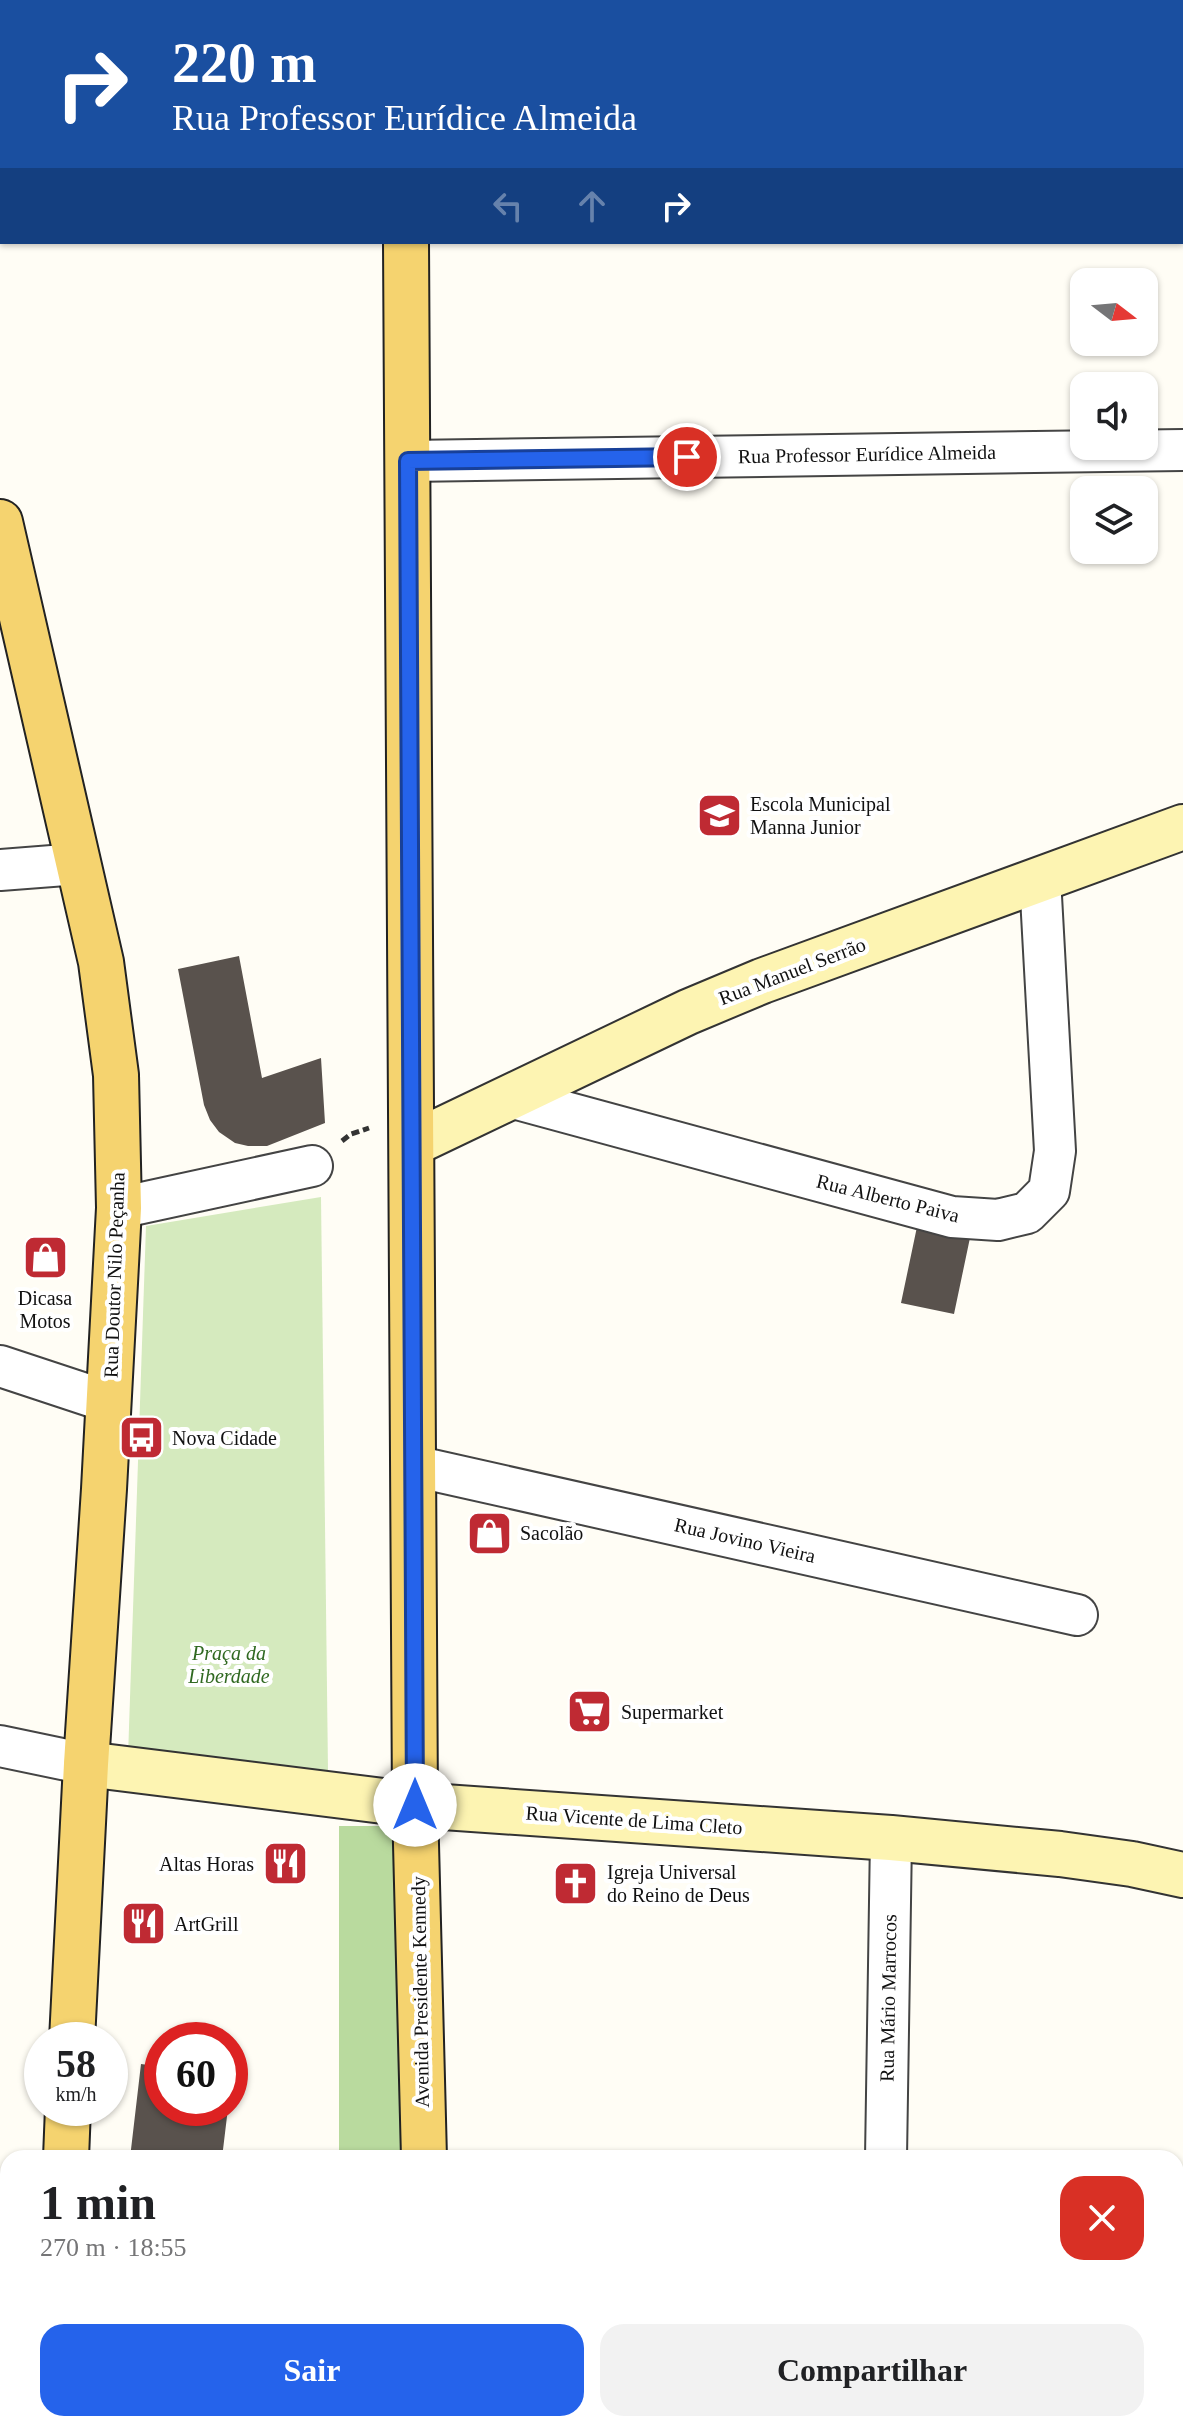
<!DOCTYPE html>
<html lang="pt">
<head>
<meta charset="utf-8">
<style>
	:root { --surface:#fff; --page:#f2f2f2; --text:#202124; --muted:#757577; --accent:#2563eb }
	body { margin:0; font-family:"Times New Roman",serif; background:var(--page); color:var(--text); height:100vh; display:flex; flex-direction:column; font-size:30px; white-space:nowrap }
	* { box-sizing:border-box; margin:0 }
	p { font-size:26px; color:var(--muted) }
	.icon { flex:none; width:44px; height:44px; fill:none; stroke:currentColor; stroke-width:2; stroke-linecap:round; stroke-linejoin:round }
	.map { position:relative; flex:1; overflow:hidden }
	.drawer { position:absolute; left:0px; top:2150px; width:1184px; height:282px; display:flex; flex-direction:column; background:var(--surface); border-radius:24px 24px 0 0; box-shadow:0 2px 6px #0004 }
	.drawer>* { flex:none }
	.hud { position:absolute; left:0px; top:0px; width:1184px; height:244px; box-shadow:0 2px 6px #0004; background:#1a4fa0; color:#fff; overflow:hidden }
	.needle { width:52px; rotate:106deg }
	.buttons { position:absolute; left:1070px; top:268px; display:grid; gap:16px }
	.buttons a { display:grid; place-items:center; width:88px; height:88px; border-radius:16px; background:var(--surface); box-shadow:0 2px 6px #0004; font-size:40px }
	.speed { position:absolute; left:24px; top:2022px; display:flex; gap:16px; font-size:40px; font-weight:700; text-align:center }
	.speed>* { display:grid; place-content:center; width:104px; height:104px; border-radius:50%; background:var(--surface); box-shadow:0 2px 6px #0004; line-height:1 }
	.speed small { font-size:20px; font-weight:400 }
	.speed .limit { border:12px solid #d22; background:#fff; color:#111 }
	.pin { position:absolute; display:grid; place-items:center; width:68px; height:68px; color:#fff; margin:-34px; border:4px solid #fff; border-radius:50%; box-shadow:0 2px 8px #0007 }
	.me { position:absolute; width:88px; margin:-44px; rotate:0deg; stroke-linejoin:round; filter:drop-shadow(0 0 6px #0008) }
	.turn { display:flex; align-items:center; gap:28px; height:168px; padding:0 40px; font-size:36px }
	.turn .icon { width:104px; height:104px; stroke-width:2.5 }
	.turn b { display:block; font-size:56px; line-height:68px }
	.lanes { display:flex; align-items:center; height:76px; padding:0 40px; background:#0003; justify-content:center; gap:40px; direction:ltr }
	.lanes .off { opacity:.35 }
	.round { display:grid; place-items:center; flex:none; width:84px; height:84px; border-radius:24px; background:var(--page) }
	.headline { display:flex; align-items:center; justify-content:space-between; height:136px; padding:0 40px }
	h1 { font-size:48px; font-weight:700; line-height:60px }
	.action { display:flex; gap:16px; margin-top:auto; padding:16px 40px }
	.action a { flex:1; height:92px; border-radius:24px; background:var(--accent); color:#fff; font-size:32px; font-weight:700; line-height:92px; text-align:center }
	.action a+a { background:var(--page); color:var(--text) }
	.map>svg:first-child { display:block }
</style>
</head>
<body>
<div class="map">
<svg width="1183" height="2431" viewBox="0 0 1183 2431">
	<rect width="100%" height="100%" fill="#fffdf5"/>
	<path fill="#d5eabe" d="M321,1197L328,1771L128,1757L146,1226Z"/>
	<path fill="#b9da9e" d="M339,1826H403L406,2158H339Z
		M339,2424H408V2431H339Z"/>
	<path fill="#59524d" d="M239,956L262,1078L321,1058L325,1123L267,1146H248L235,1143L219,1132L210,1120L204,1105L178,969Z
		M918,1222L971,1233L954,1314L901,1303Z
		M141,2064L162,2067V2108H228L222,2158H130Z"/>
	<g fill="none" stroke-linecap="round" stroke-linejoin="round">
		<defs>
			<path id="street" d="M1182,15H1183
				M0,35L2,34
				M408,461L1183,450
				M0,870L78,864
				M510,1097L952,1217L998,1220L1027,1213L1049,1191L1055,1151L1040,878
				M119,1208L312,1166
				M0,1366L109,1402
				M414,1466L1077,1615
				M0,1746L86,1764
				M886,2158L891,1838
				M0,2424L47,2431
				M882,2431V2424"/>
			<path id="secondary" d="M412,1144L688,1012L762,981L1183,827
				M86,1764L415,1805L891,1838L1060,1854L1132,1864L1183,1875"/>
			<path id="primary" d="M405,0V2
				M56,2L57,0
				M0,212L2,204
				M406,242L415,1805L424,2158
				M0,522L101,962L116,1075L119,1208L104,1489L86,1764L72,2040
				M66,2158L68,2108
				M430,2424V2431
				M52,2431V2424"/>
		</defs>
		<use href="#street" stroke="#444" stroke-width="44"/>
		<use href="#secondary" stroke="#333" stroke-width="48"/>
		<use href="#primary" stroke="#222" stroke-width="48"/>
		<path stroke="#333" stroke-width="5" stroke-dasharray="8 4" stroke-linecap="butt" d="M342,1141L351,1134L369,1128"/>
		<use href="#street" stroke="#fff" stroke-width="40"/>
		<use href="#secondary" stroke="#fdf4b2" stroke-width="44"/>
		<use href="#primary" stroke="#f5d36f" stroke-width="44"/>
	</g>
	<g fill="none" stroke-linecap="round" stroke-linejoin="round">
		<defs>
			<path id="route" d="M415,1805L408,461L687,457"/>
		</defs>
		<use href="#route" stroke="#184099" stroke-width="20"/>
		<use href="#route" stroke="#2563eb" stroke-width="14"/>
	</g>
	<defs>
		<symbol id="school-square" viewBox="-11 -11 22 22"><rect x="-9" y="-9" width="18" height="18" rx="4" fill="#bf2a33" stroke="#fff"/><path d="M0-5L7-2L0 1L-7-2ZM-4 1L0 2.5L4 1V4Q0 6-4 4Z" fill="#fff"/></symbol>
		<symbol id="shop-square" viewBox="-11 -11 22 22"><rect x="-9" y="-9" width="18" height="18" rx="4" fill="#bf2a33" stroke="#fff"/><path d="M-5-2.5h2.3a2.7 3.5 0 0 1 5.4 0H5L5.5 6h-11ZM-1.5-2.5h3a1.5 2.3 0 0 0-3 0Z" fill="#fff"/></symbol>
		<symbol id="bus-square" viewBox="-11 -11 22 22"><rect x="-9" y="-9" width="18" height="18" rx="4" fill="#bf2a33" stroke="#fff"/><path d="M-5-6H5V4H4V6H2V4H-2V6H-4V4H-5ZM-3.5-4V0h7V-4ZM-3.5 1.2v1.5H-2V1.2ZM2 1.2v1.5H3.5V1.2Z" fill="#fff"/></symbol>
		<symbol id="supermarket-square" viewBox="-11 -11 22 22"><rect x="-9" y="-9" width="18" height="18" rx="4" fill="#bf2a33" stroke="#fff"/><path d="M-6-5.5h2.5l.6 2H6L4.5 2H-2.5L-4.4-4H-6ZM-1.5 3.2a1.3 1.3 0 1 0 .1 0ZM3 3.2a1.3 1.3 0 1 0 .1 0Z" fill="#fff"/></symbol>
		<symbol id="restaurant-square" viewBox="-11 -11 22 22"><rect x="-9" y="-9" width="18" height="18" rx="4" fill="#bf2a33" stroke="#fff"/><path d="M-5-6h1v4h1v-4h1v4h1v-4h1v5L-1.5 .5V6h-2V.5L-5-1ZM5-6V6H3V1.5H1.5Q1.5-4 5-6Z" fill="#fff"/></symbol>
		<symbol id="church-square" viewBox="-11 -11 22 22"><rect x="-9" y="-9" width="18" height="18" rx="4" fill="#bf2a33" stroke="#fff"/><path d="M-1.2-6h2.4v3.5h3.3v2.4h-3.3V6h-2.4V-.1h-3.3v-2.4h3.3Z" fill="#fff"/></symbol>
	</defs>
	<g fill-rule="evenodd">
		<use href="#school-square" x="694" y="790" width="51" height="51"/>
		<use href="#shop-square" x="20" y="1232" width="51" height="51"/>
		<use href="#bus-square" x="116" y="1412" width="51" height="51"/>
		<use href="#shop-square" x="464" y="1508" width="51" height="51"/>
		<use href="#supermarket-square" x="564" y="1686" width="51" height="51"/>
		<use href="#restaurant-square" x="260" y="1838" width="51" height="51"/>
		<use href="#church-square" x="550" y="1858" width="51" height="51"/>
		<use href="#restaurant-square" x="118" y="1898" width="51" height="51"/>
	</g>
	<g text-anchor="middle" dominant-baseline="central" stroke-width="8" stroke-linejoin="round" paint-order="stroke">
		<g font-size="20" fill="#111" stroke="#fff">
			<text transform="translate(867 454) rotate(-1)">Rua Professor Eurídice Almeida</text>
			<text transform="translate(792 971) rotate(-21)">Rua Manuel Serrão</text>
			<text transform="translate(888 1198) rotate(14)">Rua Alberto Paiva</text>
			<text transform="translate(114 1275) rotate(-88)">Rua Doutor Nilo Peçanha</text>
			<text transform="translate(745 1540) rotate(13)">Rua Jovino Vieira</text>
			<text transform="translate(634 1820) rotate(4)">Rua Vicente de Lima Cleto</text>
			<text transform="translate(420 1992) rotate(-91)">Avenida Presidente Kennedy</text>
			<text transform="translate(888 1998) rotate(-89)">Rua Mário Marrocos</text>
		</g>
		<g font-size="20" fill="#111" stroke="#fff" text-anchor="start">
			<text x="750" y="804">Escola Municipal<tspan x="750" dy="23">Manna Junior</tspan></text>
			<text x="45" y="1298" text-anchor="middle">Dicasa<tspan x="45" dy="23">Motos</tspan></text>
			<text x="172" y="1438">Nova Cidade</text>
			<text x="520" y="1533">Sacolão</text>
			<text x="621" y="1712">Supermarket</text>
			<text x="254" y="1864" text-anchor="end">Altas Horas</text>
			<text x="607" y="1872">Igreja Universal<tspan x="607" dy="23">do Reino de Deus</tspan></text>
			<text x="174" y="1924">ArtGrill</text>
		</g>
		<g font-size="20" font-style="italic" fill="#306921" stroke="#fff">
			<text x="229" y="1653">Praça da<tspan x="229" dy="23">Liberdade</tspan></text>
		</g>
	</g>
</svg>
<div class="buttons">
<a><svg class="needle" viewBox="-14 -14 28 28"><path d="M0-13l5 13h-10z" fill="#e53935"/><path d="M0 13l5-13h-10z" fill="#757577"/></svg></a>
<a><svg class="icon" aria-label="sound" viewBox="0 0 24 24"><path d="M4 9h4l5-4v14l-5-4H4zM17 9q2 3 0 6"/></svg></a>
<a><svg class="icon" aria-label="layers" viewBox="0 0 24 24"><path d="M12 4l9 5-9 5-9-5zM3 14l9 5 9-5"/></svg></a>
</div>
<div class="speed"><div>58<small>km/h</small></div><div class="limit">60</div></div>
<div class="pin" style="left:687px;top:457px;background:#d93025"><svg class="icon" aria-label="arrive" viewBox="0 0 24 24"><path d="M6 21V4h12l-3 4 3 4H6"/></svg></div>
<svg class="me" style="left:415px;top:1805px" viewBox="-20 -20 40 40"><circle r="19" fill="#fff"/><path d="M0-13L10 11 0 6-10 11z" fill="#2563eb"/></svg>
<div class="hud">
<div class="turn"><svg class="icon" aria-label="right" viewBox="0 0 24 24"><path d="M7 20v-9h11M14 6l5 5-5 5"/></svg><div><b>220 m</b>Rua Professor Eurídice Almeida</div></div>
<div class="lanes"><svg class="icon off" aria-label="left" viewBox="0 0 24 24"><path d="M17 20v-9H6M10 6l-5 5 5 5"/></svg><svg class="icon off" aria-label="ahead" viewBox="0 0 24 24"><path d="M12 20V5M6 11l6-6 6 6"/></svg><svg class="icon" aria-label="right" viewBox="0 0 24 24"><path d="M7 20v-9h11M14 6l5 5-5 5"/></svg></div>
</div>
<section class="drawer">
<div class="headline"><div><h1>1 min</h1><p>270 m · 18:55</p></div><a class="round" style="background:#d93025;color:#fff"><svg class="icon" aria-label="close" viewBox="0 0 24 24"><path d="M6 6l12 12M18 6L6 18"/></svg></a></div>
<div class="action"><a>Sair</a><a>Compartilhar</a></div>
</section>
</div>
</body>
</html>
